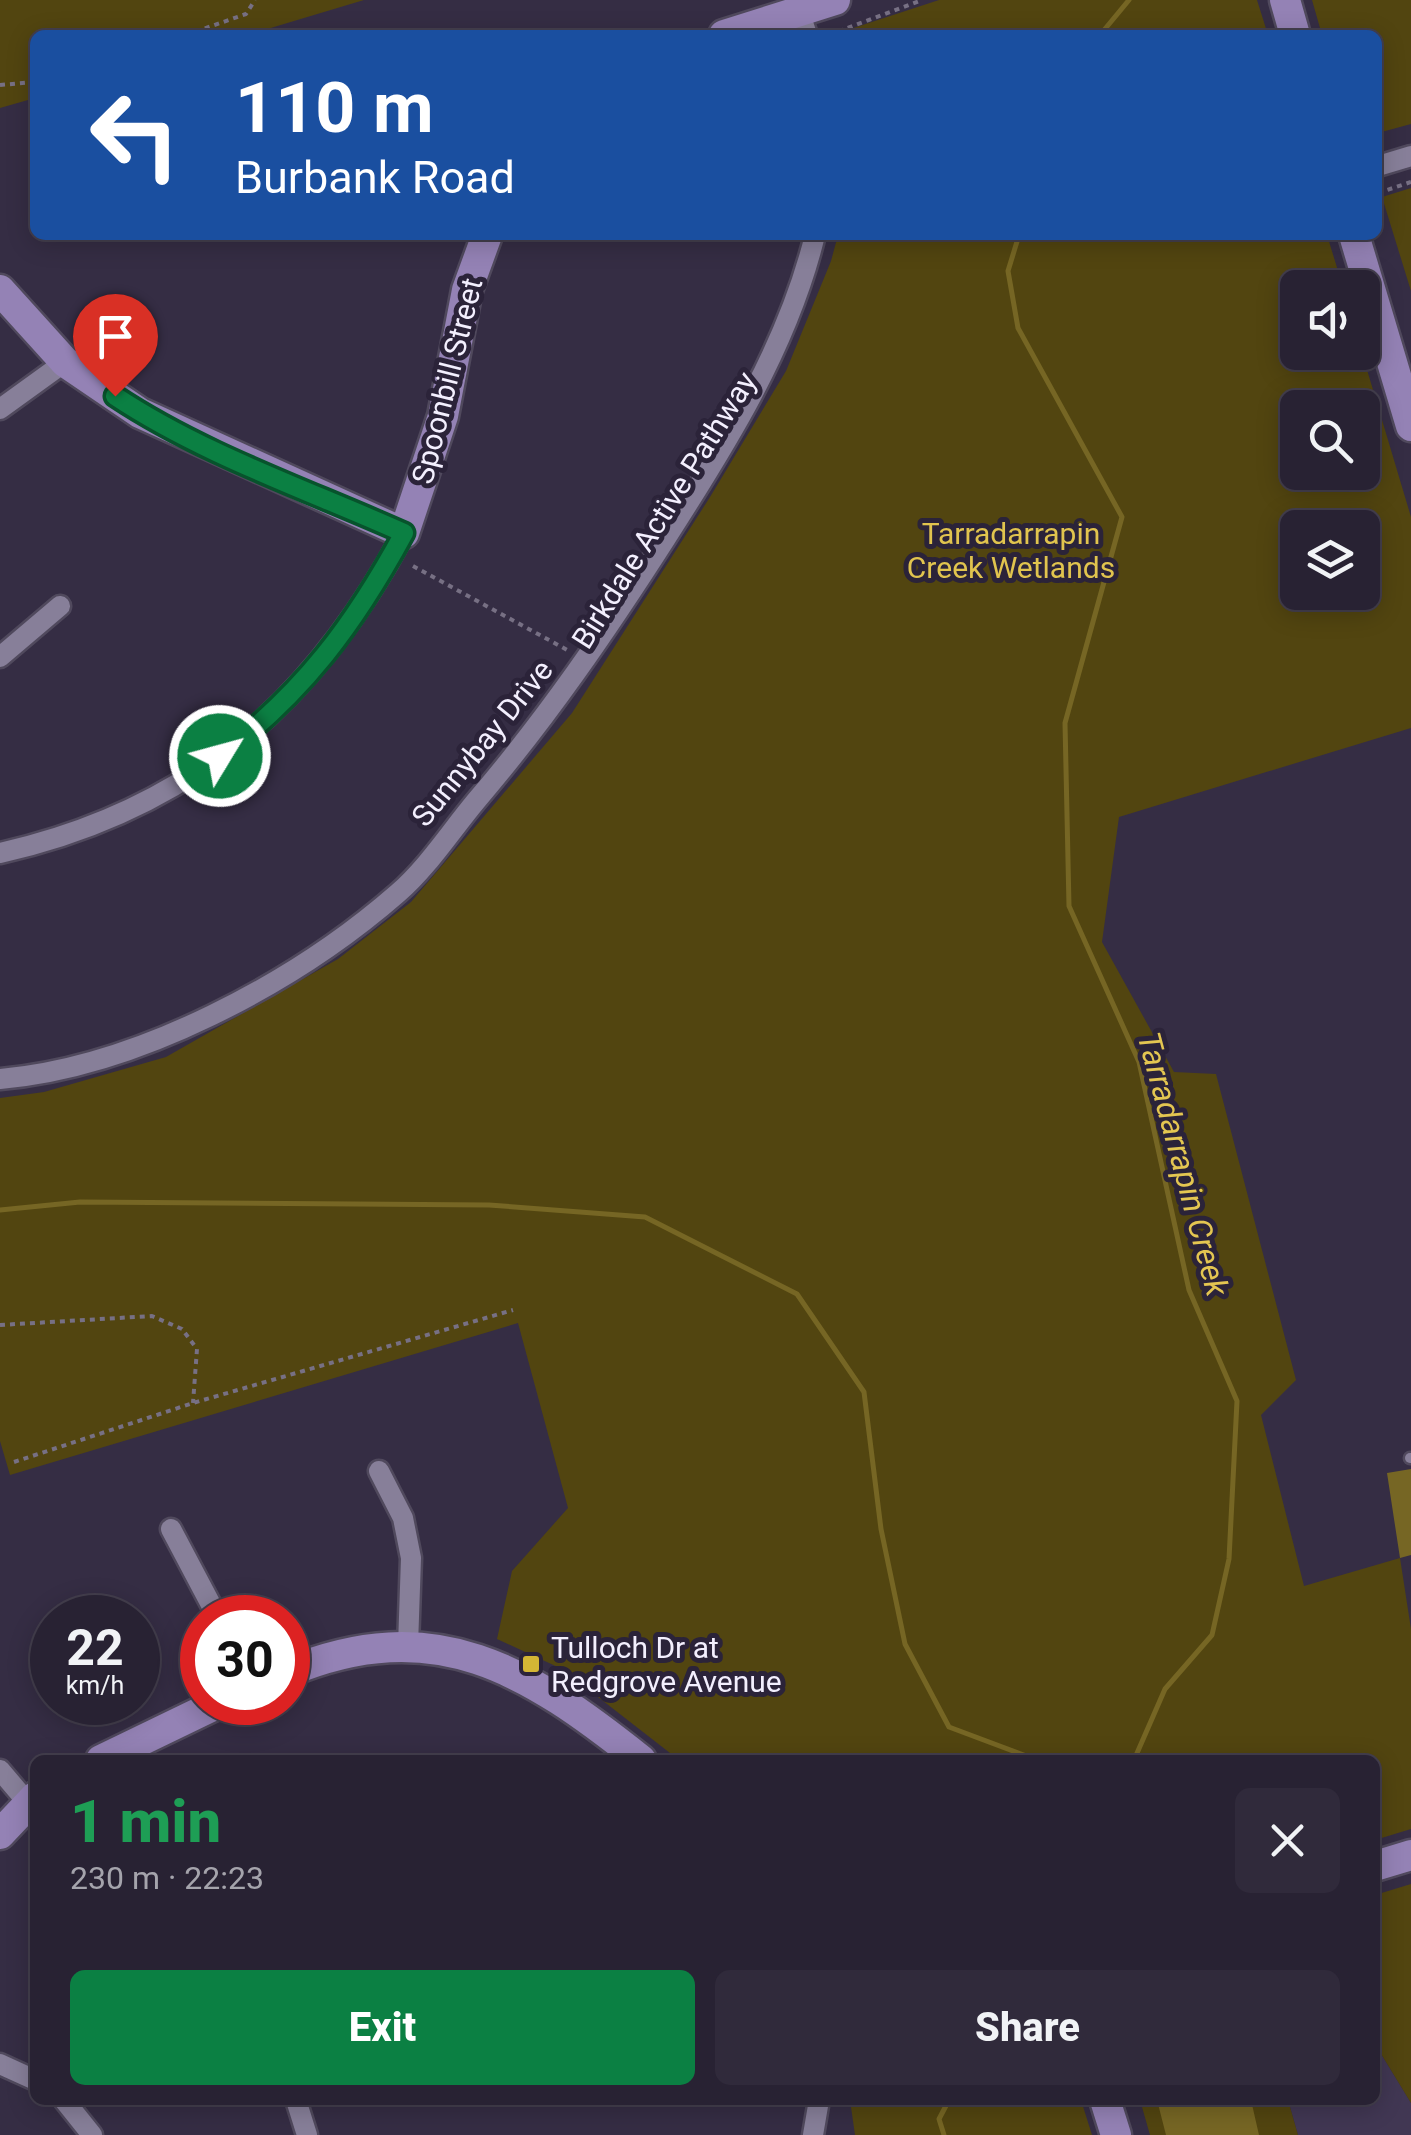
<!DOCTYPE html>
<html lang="en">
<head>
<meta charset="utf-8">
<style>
	:root { --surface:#282233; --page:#302a3b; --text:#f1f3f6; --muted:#a5a4ac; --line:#443f4e; --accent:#0b8043 }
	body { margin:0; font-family:Roboto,sans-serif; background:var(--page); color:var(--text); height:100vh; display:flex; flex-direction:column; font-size:38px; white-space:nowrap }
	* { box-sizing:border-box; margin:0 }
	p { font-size:32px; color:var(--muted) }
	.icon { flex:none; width:55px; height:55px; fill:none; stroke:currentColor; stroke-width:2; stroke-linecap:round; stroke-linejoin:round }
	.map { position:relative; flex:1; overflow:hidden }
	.panel { position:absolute; left:30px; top:1755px; width:1350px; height:350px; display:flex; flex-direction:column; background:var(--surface); border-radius:15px; box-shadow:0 5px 25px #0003,0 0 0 2px var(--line) }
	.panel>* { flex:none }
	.hud { position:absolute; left:30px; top:30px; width:1352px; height:210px; border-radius:15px; box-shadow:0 5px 25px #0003,0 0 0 2px var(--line); background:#1a4fa0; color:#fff; overflow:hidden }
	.buttons { position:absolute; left:1280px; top:270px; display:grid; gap:20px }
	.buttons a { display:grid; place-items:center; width:100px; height:100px; border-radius:15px; background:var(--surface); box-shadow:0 5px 25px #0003,0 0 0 2px var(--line); font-size:50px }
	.speed { position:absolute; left:30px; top:1595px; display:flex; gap:20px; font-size:50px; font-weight:700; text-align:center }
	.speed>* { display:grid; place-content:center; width:130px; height:130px; border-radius:50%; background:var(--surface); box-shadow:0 5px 25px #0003,0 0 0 2px var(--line); line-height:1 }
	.speed small { font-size:25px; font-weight:400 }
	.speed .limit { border:15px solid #d22; background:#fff; color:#111 }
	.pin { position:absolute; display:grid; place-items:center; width:85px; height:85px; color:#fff; margin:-102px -42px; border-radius:50% 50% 50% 0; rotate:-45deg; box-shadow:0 0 10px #0007 }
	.pin .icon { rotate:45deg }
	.me { position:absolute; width:110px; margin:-55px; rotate:53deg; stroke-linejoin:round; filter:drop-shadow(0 0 8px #0008) }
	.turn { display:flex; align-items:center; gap:35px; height:210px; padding:0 40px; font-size:45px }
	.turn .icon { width:130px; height:130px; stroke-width:2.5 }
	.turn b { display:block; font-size:70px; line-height:85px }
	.round { display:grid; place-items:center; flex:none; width:105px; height:105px; border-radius:15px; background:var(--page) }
	.summary { display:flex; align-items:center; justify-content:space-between; height:170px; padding:0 40px }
	h1 { font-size:60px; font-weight:800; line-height:75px; color:#1e9e55 }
	.primary-button { display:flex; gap:20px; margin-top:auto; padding:20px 40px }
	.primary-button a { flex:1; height:115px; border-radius:15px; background:var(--accent); color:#fff; font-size:40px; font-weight:800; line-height:115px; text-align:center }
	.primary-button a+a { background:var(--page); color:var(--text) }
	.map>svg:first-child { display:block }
</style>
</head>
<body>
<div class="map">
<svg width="1411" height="2135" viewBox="0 0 1411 2135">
	<rect width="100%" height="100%" fill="#352d44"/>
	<path fill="#413753" d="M1375,2044L1411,2103V2135H1298L1288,2100H1375Z"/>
	<path fill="#524510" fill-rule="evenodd" d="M0,0H364L247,35H35V98L0,108Z
		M939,0H1257L1268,35H832Z
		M1312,0H1411V124L1378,133V35H1322Z
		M1411,188V291L1382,197Z
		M838,235H1327L1343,287L1298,288V352L1362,353L1411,517V728L1119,817L1102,942L1174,1072L1216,1074L1296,1380L1261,1415L1304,1586L1400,1558L1411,1629V1829L1375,1840V1760H679L562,1669L497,1639L512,1571L568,1508L518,1323L10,1475L0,1441V1098L44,1092L166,1057L338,959L411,902L572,713L710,497L786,371L831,261ZM1298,408H1362V472H1298ZM1298,528H1362V592H1298Z
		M1411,1884V2103L1375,2044V1895Z
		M850,2100H1081L1092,2135H855Z
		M1140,2100H1288L1298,2135H1150Z"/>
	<path fill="#766624" d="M1411,1469V1555L1400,1558L1387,1473Z
		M1157,2100H1251L1259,2135H1166Z"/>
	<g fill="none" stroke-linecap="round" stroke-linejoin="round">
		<path stroke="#766624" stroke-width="5" d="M1100,35L1129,0
			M1019,235L1008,271L1018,328L1122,517L1065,723L1069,906L1139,1062L1189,1290L1237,1401L1229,1559L1212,1635L1165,1689L1134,1760
			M0,1210L80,1202L489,1205L645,1217L797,1294L864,1392L881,1529L905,1644L949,1727L1037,1760
			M944,2135L939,2119L949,2100"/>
		<defs>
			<path id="lane" d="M1410,1458H1411"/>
			<path id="street" d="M799,11L807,35
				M1378,166L1411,156
				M0,409L65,362
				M0,657L60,606
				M0,853C191,810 314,702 404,533
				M0,1079C137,1067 295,983 398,893C427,868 451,831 476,801C547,718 607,630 666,538C727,443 788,346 815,235
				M379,1471L403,1518L411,1558L408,1646
				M171,1529L218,1618
				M0,1770L28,1803
				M0,2064L35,2080
				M64,2100L92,2135
				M296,2100L307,2135
				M813,2135L819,2100"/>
			<path id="secondary" d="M1285,0L1295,35
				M724,35L835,0
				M1354,235L1411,426
				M0,290L65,362L140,413L404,533L443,416L467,290L487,235
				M288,1672C435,1611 528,1670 641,1760
				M101,1760L221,1702
				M0,1834L35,1797
				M1375,1866L1411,1855
				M1105,2100L1116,2135"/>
		</defs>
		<use href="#lane" stroke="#50495d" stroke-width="15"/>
		<use href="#street" stroke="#50495d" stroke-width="25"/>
		<use href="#secondary" stroke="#50495d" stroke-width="35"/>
		<path stroke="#777084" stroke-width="4" stroke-dasharray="5 5" stroke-linecap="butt" d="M186,35L246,14L255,0
			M829,35L922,0
			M0,85L35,82
			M1378,193L1411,182
			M413,566L571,652
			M0,1325L152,1316L182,1329L197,1349L193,1403
			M14,1462L193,1403L513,1310"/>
		<use href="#lane" stroke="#877f99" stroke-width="10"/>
		<use href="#street" stroke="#877f99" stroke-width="20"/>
		<use href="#secondary" stroke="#9482b5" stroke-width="30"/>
	</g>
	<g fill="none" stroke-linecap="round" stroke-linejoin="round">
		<defs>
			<path id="route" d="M115,396C202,454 308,490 404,533C354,625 304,692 220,756"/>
		</defs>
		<use href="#route" stroke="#07532c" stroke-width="25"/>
		<use href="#route" stroke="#0b8043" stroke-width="18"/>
	</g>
	<rect fill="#d4b635" stroke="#2b2339" stroke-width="4" x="521" y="1654" width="20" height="20" rx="5"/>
	<g text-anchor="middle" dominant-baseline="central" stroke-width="10" stroke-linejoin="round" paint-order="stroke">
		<g font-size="30" fill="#f3effe" stroke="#2b2339">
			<text transform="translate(447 381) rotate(-76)">Spoonbill Street</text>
			<text transform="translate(664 510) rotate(-58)">Birkdale Active Pathway</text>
			<text transform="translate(482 743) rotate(-51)">Sunnybay Drive</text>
		</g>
		<g font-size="30" fill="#e1c44e" stroke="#2b2339">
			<text x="1011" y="533">Tarradarrapin<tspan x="1011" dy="34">Creek Wetlands</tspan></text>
		</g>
		<g font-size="30" fill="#f3effe" stroke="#2b2339" text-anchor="start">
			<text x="551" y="1647">Tulloch Dr at<tspan x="551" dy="34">Redgrove Avenue</tspan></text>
		</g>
		<g font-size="32" font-style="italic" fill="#e4c651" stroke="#2b2339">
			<text transform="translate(1183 1164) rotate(75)">Tarradarrapin Creek</text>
		</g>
	</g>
</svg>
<div class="buttons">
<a><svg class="icon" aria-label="sound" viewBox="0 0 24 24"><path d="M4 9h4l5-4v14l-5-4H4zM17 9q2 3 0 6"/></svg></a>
<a><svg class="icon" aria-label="search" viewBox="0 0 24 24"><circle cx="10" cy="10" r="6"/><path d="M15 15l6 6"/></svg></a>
<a><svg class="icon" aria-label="layers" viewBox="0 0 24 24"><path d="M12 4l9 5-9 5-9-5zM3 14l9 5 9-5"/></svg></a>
</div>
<div class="speed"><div>22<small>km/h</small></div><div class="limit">30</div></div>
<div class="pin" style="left:115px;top:396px;background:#d93025"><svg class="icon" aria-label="arrive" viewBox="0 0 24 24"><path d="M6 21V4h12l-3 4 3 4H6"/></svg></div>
<svg class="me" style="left:220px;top:756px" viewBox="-20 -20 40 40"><circle r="17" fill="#0b8043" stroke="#fff" stroke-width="3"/><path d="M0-11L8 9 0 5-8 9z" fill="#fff"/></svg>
<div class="hud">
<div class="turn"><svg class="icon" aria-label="left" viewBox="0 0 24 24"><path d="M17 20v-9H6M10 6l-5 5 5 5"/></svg><div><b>110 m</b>Burbank Road</div></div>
</div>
<section class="panel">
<div class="summary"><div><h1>1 min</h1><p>230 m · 22:23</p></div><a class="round"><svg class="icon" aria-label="close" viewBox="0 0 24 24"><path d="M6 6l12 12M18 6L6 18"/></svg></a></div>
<div class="primary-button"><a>Exit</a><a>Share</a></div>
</section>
</div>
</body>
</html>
